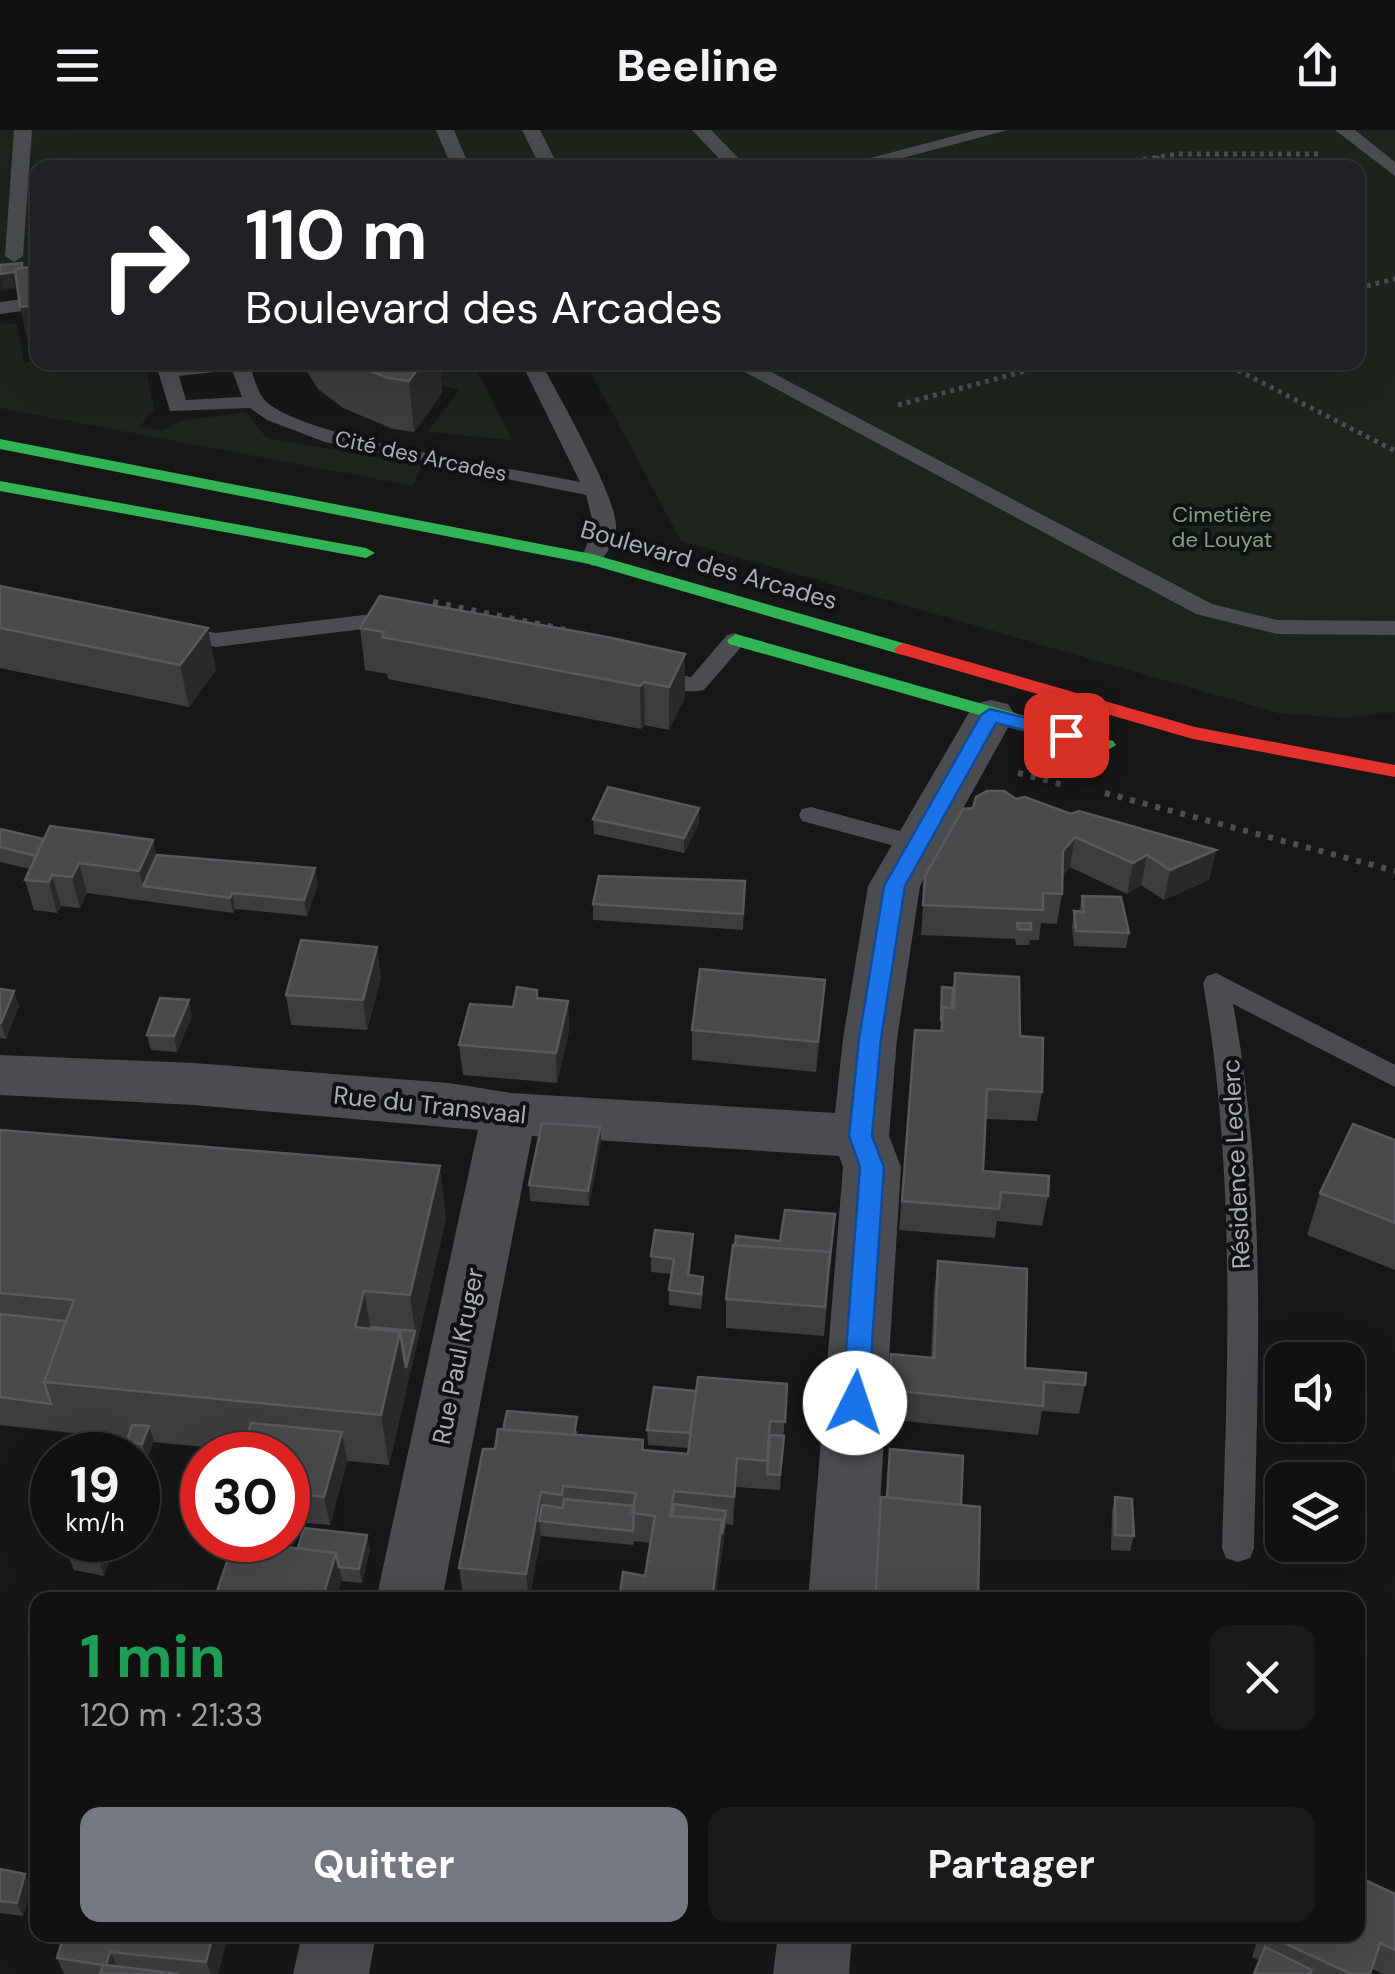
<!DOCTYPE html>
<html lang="fr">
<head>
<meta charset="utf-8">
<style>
	:root { --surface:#111; --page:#1a1a1a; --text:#f1f3f6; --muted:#9c9d9f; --line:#303131; --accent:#757880 }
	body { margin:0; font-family:"DM Sans",sans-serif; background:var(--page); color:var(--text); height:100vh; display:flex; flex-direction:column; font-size:38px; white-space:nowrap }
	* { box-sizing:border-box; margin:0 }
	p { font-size:32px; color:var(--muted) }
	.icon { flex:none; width:55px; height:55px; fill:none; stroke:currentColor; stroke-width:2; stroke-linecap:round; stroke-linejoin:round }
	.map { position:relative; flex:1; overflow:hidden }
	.side { position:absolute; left:30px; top:1462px; width:1335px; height:350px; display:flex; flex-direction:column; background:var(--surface); border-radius:20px; box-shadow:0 10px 40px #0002,0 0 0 2px var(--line) }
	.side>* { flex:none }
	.banner { position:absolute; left:30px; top:30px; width:1335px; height:210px; border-radius:20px; box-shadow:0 10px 40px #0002,0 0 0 2px var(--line); background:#202124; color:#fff; overflow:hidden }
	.tools { position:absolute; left:1265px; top:1212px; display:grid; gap:20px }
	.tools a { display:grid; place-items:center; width:100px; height:100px; border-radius:20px; background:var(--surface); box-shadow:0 10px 40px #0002,0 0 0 2px var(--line); font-size:50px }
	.speed { position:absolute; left:30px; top:1302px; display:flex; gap:20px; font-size:50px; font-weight:700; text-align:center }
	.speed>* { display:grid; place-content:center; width:130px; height:130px; border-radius:50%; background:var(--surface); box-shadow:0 10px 40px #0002,0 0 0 2px var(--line); line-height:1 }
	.speed small { font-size:25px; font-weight:400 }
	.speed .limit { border:15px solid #d22; background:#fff; color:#111 }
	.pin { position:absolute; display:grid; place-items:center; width:85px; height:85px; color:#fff; margin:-42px; border-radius:20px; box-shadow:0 5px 15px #0006 }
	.me { position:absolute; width:110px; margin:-55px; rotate:4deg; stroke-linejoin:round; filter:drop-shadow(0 0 8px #0008) }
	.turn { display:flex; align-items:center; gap:35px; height:210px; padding:0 50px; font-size:45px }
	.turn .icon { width:130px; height:130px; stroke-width:2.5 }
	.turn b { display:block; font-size:70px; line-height:85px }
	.round { display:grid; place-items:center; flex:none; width:105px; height:105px; border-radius:20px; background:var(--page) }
	.overview { display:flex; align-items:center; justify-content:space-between; height:170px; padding:0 50px }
	h1 { font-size:60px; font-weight:700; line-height:75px; color:#1e9e55 }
	.button { display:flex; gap:20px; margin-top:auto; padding:20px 50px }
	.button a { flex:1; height:115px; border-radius:20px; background:var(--accent); color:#fff; font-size:40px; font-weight:700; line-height:115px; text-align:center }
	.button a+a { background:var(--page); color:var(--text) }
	header { display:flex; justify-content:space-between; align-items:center; height:130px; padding:0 50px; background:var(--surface); font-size:45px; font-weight:700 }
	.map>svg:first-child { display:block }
</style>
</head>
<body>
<header><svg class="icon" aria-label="menu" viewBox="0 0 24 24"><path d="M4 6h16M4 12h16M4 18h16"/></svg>Beeline<svg class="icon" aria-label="share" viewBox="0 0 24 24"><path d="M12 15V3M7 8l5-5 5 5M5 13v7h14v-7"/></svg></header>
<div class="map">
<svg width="1395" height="1844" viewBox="0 0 1395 1844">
	<rect width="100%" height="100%" fill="#171717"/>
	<path fill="#1d241e" d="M0,0H1395V582L1344,588L1278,583L681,411L586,233L1358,232V38H38L37,156L0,161Z
		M0,193L17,194L24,232L145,233L154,280L139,297L163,301L180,291L245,282L267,308L422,335L413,356L0,278Z
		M391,233H473L512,310L428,302L459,260L433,254Z"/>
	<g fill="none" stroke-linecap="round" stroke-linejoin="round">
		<path stroke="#4d4e52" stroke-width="5" stroke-dasharray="4 5" stroke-linecap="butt" d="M1156,27L1169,38
			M1090,38L1177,24H1319
			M1358,158L1395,149
			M1222,232L1395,321
			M898,275L1059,232"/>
		<path stroke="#4d4e52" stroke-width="6" stroke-dasharray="5 8" stroke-linecap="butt" d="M433,472L567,500
			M1018,643L1068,656
			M1105,663L1395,741"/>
		<path fill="#4b4c50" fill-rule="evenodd" d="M14,0H32L23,126L14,132L5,126Z
			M436,0H454L470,38H452Z
			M522,0H540L559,38H541Z
			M692,0H711L748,38H728Z
			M977,0H1008L865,38H832Z
			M1335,0H1355L1395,32V46Z
			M38,167V179L0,184V172Z
			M190,232H249C253,243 256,259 263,268C291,307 524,340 580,352L521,232H541C557,264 618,367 616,398C615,410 604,433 592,436L581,429L594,397L586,365L325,312L267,290L250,278L170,281L158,241L161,237ZM232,240L242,267L186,270L179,246Z
			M726,232H752L1212,474L1277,490L1395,491V505L1277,504L1196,484Z
			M380,483L406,489L409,494L398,501L380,497L216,517L165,507L162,502L173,495L216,503Z
			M735,503L747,510L704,560C687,564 650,558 638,546L650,539L691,547L727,505Z
			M811,677L926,708L930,714L917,722L802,691L799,685L802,679Z
			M1216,843L1395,935V957L1233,874C1267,1054 1258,1236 1254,1418L1250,1428L1238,1432L1226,1428L1222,1418C1228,1228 1236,1041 1203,853L1207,846Z"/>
		<path fill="#4b4c50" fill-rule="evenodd" d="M991,570L1008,574L1015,585L920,756L897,909L889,1006L901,1037L874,1470H808L843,1037L839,1026L532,1006L442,1470H376L478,1000L194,975L0,965V925L194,933L449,953L511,963L835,983L843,909L868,756L974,574Z
			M302,1805H376L369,1844H293Z
			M778,1805H852L849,1844H773Z"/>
		<path fill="#30b455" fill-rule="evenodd" d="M0,309L592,424L910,515L912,519L903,525L896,523L589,434L0,319Z
			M0,351L366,418L375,423L366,428L0,361Z
			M736,504L1113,611L1116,615L1106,621L729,514L727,510Z"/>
		<path fill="#e5322d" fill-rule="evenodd" d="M903,513L1195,597L1395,635V647L1193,609L896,523L894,519Z"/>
	</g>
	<path fill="#3d3d3f" d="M301,232H440L442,263L414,302L393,299L343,278L318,259Z
		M0,456L216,540L189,577L0,538Z
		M360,498L607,507L685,567L669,600L645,595L641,599L388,549L387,544L365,540Z
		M1016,669L1216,720L1209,750L1164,770L1141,755L1127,764L1070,737L1062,746V764L1057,794L1041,793L1039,810H1030L1029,815H1016L1015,809L921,805L925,746Z
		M593,689L699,693L684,723L594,704Z
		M0,699L44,709L157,725L318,754L307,786L235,779L233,783L87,763L80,778L61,776L57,783L34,780L25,750L30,739L0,732Z
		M745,751L743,800L593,790V774Z
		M1082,766L1129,803L1126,818L1074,816L1072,797L1074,781L1079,782Z
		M955,843L1020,906L1042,962L1037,991L986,989L983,1041L1048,1066L1042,1096L997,1091L995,1108L899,1100L915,900L940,901L942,857L953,858Z
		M381,847L367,900L291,895L286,865Z
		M0,859L19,876L6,909L0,908Z
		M538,868L568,871L569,901L557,953L463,945L459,915L513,877Z
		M823,880L816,942L692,930V900Z
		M192,886L177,922L151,920L147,905Z
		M600,997L601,1012L589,1076L530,1071L529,1055Z
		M0,1000L446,1088L389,1335L347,1331L330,1395L288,1391V1325L153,1312L147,1328L132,1325L128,1309L0,1295Z
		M1395,1010V1140L1307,1105L1320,1063Z
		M835,1084L824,1206L726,1198V1169L780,1111Z
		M693,1104L690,1145L703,1162L701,1179L669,1175V1160L671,1144L651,1142V1126Z
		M938,1131L1025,1238L1085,1255L1079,1284L1042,1281L1038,1305L886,1289L891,1224L931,1228L934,1160Z
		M787,1254L780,1360L736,1357L733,1395L726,1394L715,1470L645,1446L650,1413L634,1411L633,1415L541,1406L529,1470H509L463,1466L459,1438L495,1319L503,1300L578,1301L577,1305L643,1310L644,1320L688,1324L689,1318L648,1315L647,1300L696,1261Z
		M881,1367L961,1375L978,1470H873Z
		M1115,1367L1134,1406L1130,1421L1111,1420L1112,1381Z
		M74,1410H110L113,1420L104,1446L74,1440L68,1426Z
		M298,1418L370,1419L362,1453L342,1451Z
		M0,1739L32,1757L23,1786L0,1783Z
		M1395,1764V1844H1383L1372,1839L1370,1844H1254L1259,1830L1252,1827L1259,1805H1358Z
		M64,1805H228L218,1844H64L57,1828Z"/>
	<path fill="#29292a" d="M22,133L25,156L3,159L0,144Z
		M38,175V226L31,227L20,177Z
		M423,232H440L442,263L414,302L409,251Z
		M208,498L216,540L189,577L180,535Z
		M685,524V567L669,600V557Z
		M644,552L645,595L641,599L640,556Z
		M699,678V693L684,723V708Z
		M1075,707L1070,737L1058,751L1063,721Z
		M153,710L160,740L143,756L139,741Z
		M1216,720L1209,750L1164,770L1170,740Z
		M1147,725L1141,755L1127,764L1133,733Z
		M79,733L87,763L80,778L72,747Z
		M315,738L318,754L307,786L304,770Z
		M52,745L61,776L57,783L49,752Z
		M232,763L235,779L233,783L230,768Z
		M377,817L381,847L367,900L363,870Z
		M825,850L823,880L816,942L818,912Z
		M14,861L19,876L6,909L1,893Z
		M189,870L192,886L177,922L174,906Z
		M568,871L569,901L557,953L556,923Z
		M600,997L601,1012L589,1076L588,1061Z
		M440,1036L446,1088L408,1253L406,1238L415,1201L410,1165Z
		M364,1161L373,1212L355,1197Z
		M400,1202L408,1253L389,1335L381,1285Z
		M149,1296L154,1311L147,1328L142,1314Z
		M342,1302L347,1330L330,1395L324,1367Z
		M737,1328L736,1357L733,1395L734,1367Z
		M541,1362L544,1390L539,1391L541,1406L529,1470L526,1444Z
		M726,1381V1395L715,1470H712L722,1390Z
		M367,1405L370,1419L362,1453L359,1439Z
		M107,1410H110L113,1420L104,1446L99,1431Z
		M336,1423L342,1450L336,1470H322Z
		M25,1744L32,1757L23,1786L17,1773Z
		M213,1805H228L218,1844H211L206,1832Z
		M110,1822L121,1844L106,1835Z"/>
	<path fill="#49494c" stroke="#58595d" stroke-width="2.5" d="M22,133V138L15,139V142L0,144V135Z
		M38,136V175L20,177L15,139Z
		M349,232H423L409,251L388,248Z
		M0,456L208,498L180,535L0,498Z
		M380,466L607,507L685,524L669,557L644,552L640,556L382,507L384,502L360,498Z
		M608,657L699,678L684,708L593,689Z
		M987,661H1004L1016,669L1025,667L1071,684L1079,681L1216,720L1170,740L1147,725L1133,733L1075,707L1063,721L1062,764L1043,763V780L923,775L925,746L963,679L973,678L976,667Z
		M50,696L153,710L139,741L79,733L72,747L52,745L49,752L25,750Z
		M0,699L44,709L36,726L0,717Z
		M157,725L315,738L304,770L232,763L230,768L143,756Z
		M599,746L745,751L743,784L593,774Z
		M1082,766L1121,767L1129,803L1076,801L1074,781L1084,782Z
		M1017,793H1031V800L1018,799Z
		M301,810L377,817L363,870L286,865Z
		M700,839L825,850L818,912L692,900Z
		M955,843L1019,847L1020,906L1043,908L1042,962L987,959L983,1041L1049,1046L1048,1066L1001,1062L999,1079L902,1071L915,900L942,901L943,877L954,878Z
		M517,857L537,860V868L568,871L556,923L459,915L470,874L513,877Z
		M942,857L953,858L952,878L943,877L941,891Z
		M0,859L14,861L1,893H0Z
		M160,868L189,870L174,906L147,905Z
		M542,993L600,997L588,1061L529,1055Z
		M1353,994L1395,1010V1093L1320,1063Z
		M0,1000L440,1036L410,1165L364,1161L355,1197L400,1202L381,1285L44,1252L74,1170L0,1163Z
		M785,1080L835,1084L829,1136L830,1122L735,1115L736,1106L780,1111Z
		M655,1100L693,1104L688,1145L703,1147L701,1164L669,1160L674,1129L651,1126Z
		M733,1115L830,1122L825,1177L726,1169Z
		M938,1131L1027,1139L1025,1238L1086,1243L1085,1255L1044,1252L1043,1276L889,1260L891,1224L934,1228Z
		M0,1184L66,1191L44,1252L51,1274L0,1267Z
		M371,1197L415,1201L406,1238L400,1202L370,1199Z
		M698,1247L787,1254L785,1292L770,1291L767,1331L737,1328L734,1367L674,1361L670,1386L722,1390L712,1470H619L623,1442L645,1446L655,1386L632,1383L636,1363L563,1356L562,1365L541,1362L526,1444L459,1438L483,1319H495L498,1299L643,1310L642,1320L688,1324Z
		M654,1257L696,1261L690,1303L647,1300Z
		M507,1281L577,1287L574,1305L503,1300Z
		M251,1293L342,1302L324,1367L288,1363V1325H241Z
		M132,1295L149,1296L142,1314L127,1311Z
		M770,1305L784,1306L780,1345L767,1344Z
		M890,1319L963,1326L961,1375L887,1367Z
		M881,1367L980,1377L978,1470H875Z
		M1115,1367L1132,1369L1134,1406L1115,1405Z
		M564,1369L634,1376L633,1401L539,1391L542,1375L563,1378Z
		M674,1374L726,1381L722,1404V1390L672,1386Z
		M304,1398L367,1405L359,1439L339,1437L336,1423L298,1418Z
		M74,1410H107L99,1431L68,1426Z
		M234,1411L336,1423L322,1470H214Z
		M1120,1464L1139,1465V1470H1120Z
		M0,1739L25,1744L17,1773L0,1771Z
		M1358,1747L1395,1764V1820L1380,1813L1370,1844H1351L1267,1805H1358Z
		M64,1805H213L206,1832L110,1822L106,1835L179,1844H100L103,1835L57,1828Z
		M1265,1817L1312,1840L1310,1844H1254Z"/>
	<path fill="#1a73e8" stroke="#114b97" stroke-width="2.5" d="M990,579L1074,600L1076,605L1066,611L996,593L905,756L881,909L872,1006L884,1037L868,1273L864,1281L855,1284L846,1281L842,1273L860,1037L849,1006L859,909L884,756L981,585Z"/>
	<g text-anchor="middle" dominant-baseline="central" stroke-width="8" stroke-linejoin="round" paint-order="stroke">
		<g font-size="22" fill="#a8adb8" stroke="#111113">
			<text transform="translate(421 326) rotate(12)">Cité des Arcades</text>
		</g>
		<g font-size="22" fill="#7fa381" stroke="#111113">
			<text x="1222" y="384">Cimetière<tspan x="1222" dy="25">de Louyat</tspan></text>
		</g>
		<g font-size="25" fill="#a8adb8" stroke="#111113">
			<text transform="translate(709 435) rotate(16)">Boulevard des Arcades</text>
			<text transform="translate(430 975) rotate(6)">Rue du Transvaal</text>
			<text transform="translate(1236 1034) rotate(-93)">Résidence Leclerc</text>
			<text transform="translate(458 1226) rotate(-79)">Rue Paul Kruger</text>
		</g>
	</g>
</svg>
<div class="tools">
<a><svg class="icon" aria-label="sound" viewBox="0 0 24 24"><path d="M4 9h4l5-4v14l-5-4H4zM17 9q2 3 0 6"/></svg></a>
<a><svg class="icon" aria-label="layers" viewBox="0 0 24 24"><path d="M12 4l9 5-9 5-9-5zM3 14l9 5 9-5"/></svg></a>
</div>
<div class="speed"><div>19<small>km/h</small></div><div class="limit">30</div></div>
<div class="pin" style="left:1066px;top:605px;background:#d93025"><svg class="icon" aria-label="arrive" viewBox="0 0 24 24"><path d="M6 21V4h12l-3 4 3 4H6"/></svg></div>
<svg class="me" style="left:855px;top:1273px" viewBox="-20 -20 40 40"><circle r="19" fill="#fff"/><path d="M0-13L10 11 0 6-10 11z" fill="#1a73e8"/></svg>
<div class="banner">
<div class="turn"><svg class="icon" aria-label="right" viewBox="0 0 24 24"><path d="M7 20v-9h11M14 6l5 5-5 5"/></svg><div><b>110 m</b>Boulevard des Arcades</div></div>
</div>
<section class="side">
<div class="overview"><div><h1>1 min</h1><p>120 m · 21:33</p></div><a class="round"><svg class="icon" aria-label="close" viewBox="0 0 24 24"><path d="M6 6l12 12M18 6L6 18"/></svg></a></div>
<div class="button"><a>Quitter</a><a>Partager</a></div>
</section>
</div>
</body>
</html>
